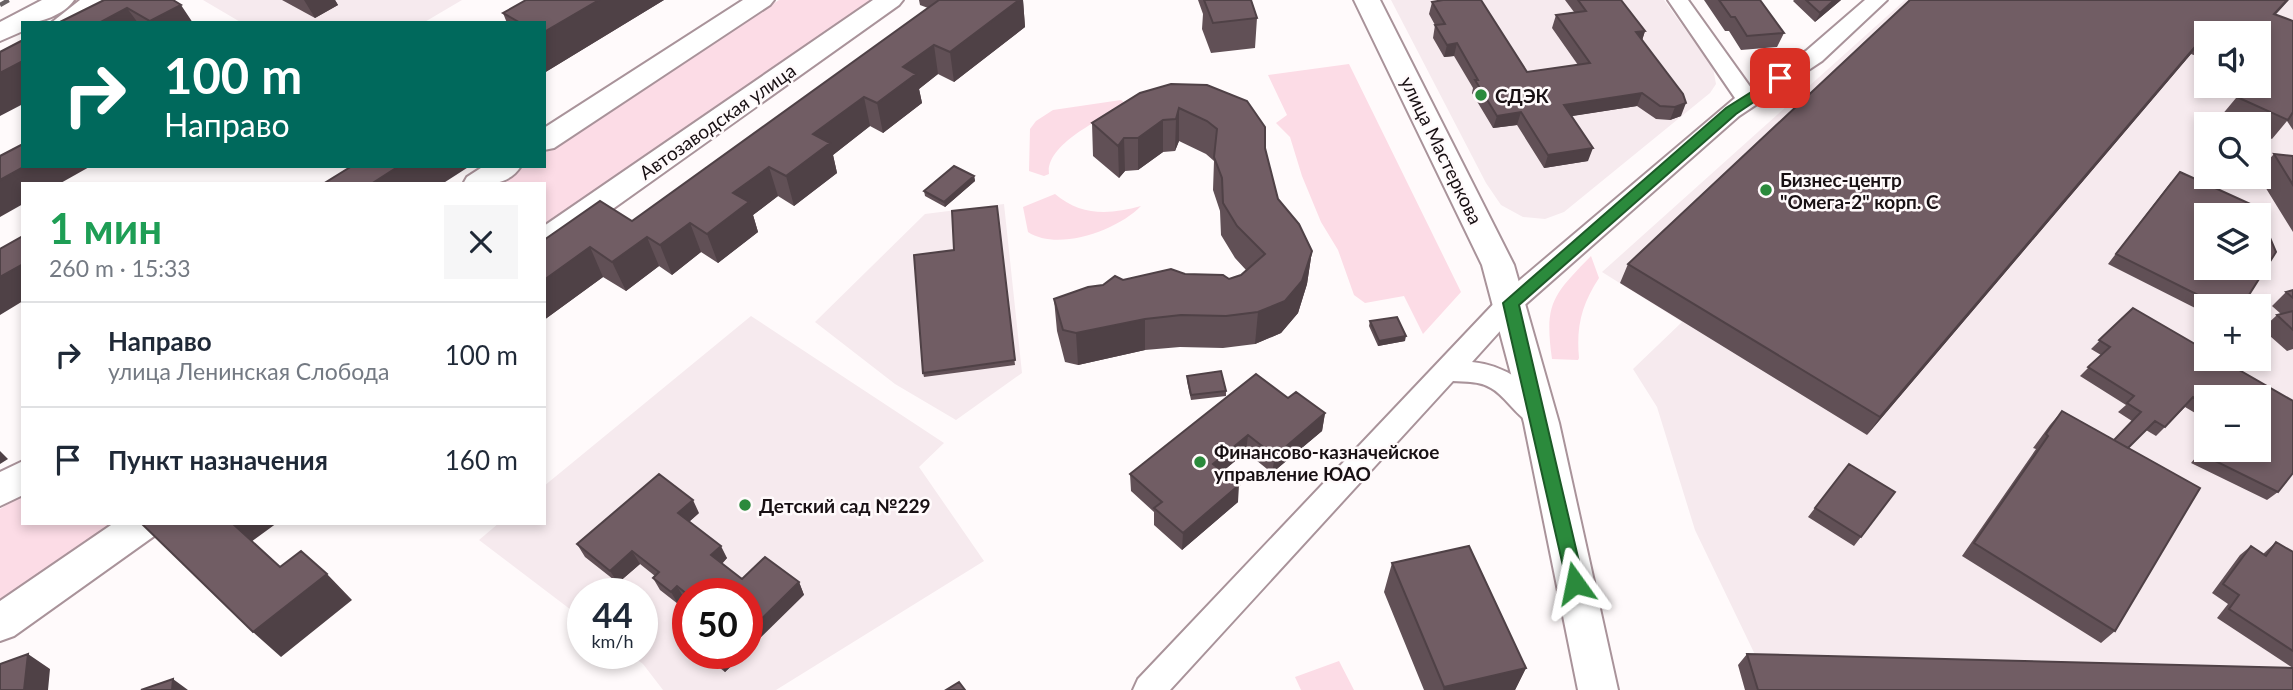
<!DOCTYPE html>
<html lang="ru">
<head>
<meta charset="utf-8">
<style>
	:root { --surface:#fff; --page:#f6f6f7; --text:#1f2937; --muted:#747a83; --line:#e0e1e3 }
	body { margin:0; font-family:Lato,sans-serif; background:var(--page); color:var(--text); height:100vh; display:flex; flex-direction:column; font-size:26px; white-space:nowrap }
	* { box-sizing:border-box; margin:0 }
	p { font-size:23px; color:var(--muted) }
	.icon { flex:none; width:38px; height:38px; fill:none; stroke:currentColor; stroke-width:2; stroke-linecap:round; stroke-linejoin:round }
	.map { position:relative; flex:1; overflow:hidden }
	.side { position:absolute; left:21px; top:182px; width:525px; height:343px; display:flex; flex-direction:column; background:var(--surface); border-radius:0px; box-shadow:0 4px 10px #0003 }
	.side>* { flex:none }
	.top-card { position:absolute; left:21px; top:21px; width:525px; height:147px; border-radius:0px; box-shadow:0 4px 10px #0003; background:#00695c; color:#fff; overflow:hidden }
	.fabs { position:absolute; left:2194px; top:21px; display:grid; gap:14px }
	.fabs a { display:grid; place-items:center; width:77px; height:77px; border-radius:0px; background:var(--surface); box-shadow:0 4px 10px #0003; font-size:35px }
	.speed { position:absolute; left:567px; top:578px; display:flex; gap:14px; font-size:35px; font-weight:700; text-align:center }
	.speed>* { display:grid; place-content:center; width:91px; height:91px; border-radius:50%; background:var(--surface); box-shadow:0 4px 10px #0003; line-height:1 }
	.speed small { font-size:18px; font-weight:400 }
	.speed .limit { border:10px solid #d22; background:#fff; color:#111 }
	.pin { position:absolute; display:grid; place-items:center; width:60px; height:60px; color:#fff; margin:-30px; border-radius:14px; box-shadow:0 4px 10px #0006 }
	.me { position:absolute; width:77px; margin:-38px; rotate:348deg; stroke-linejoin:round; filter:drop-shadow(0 0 5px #0008) }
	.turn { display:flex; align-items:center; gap:24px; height:147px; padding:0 28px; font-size:32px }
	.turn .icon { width:91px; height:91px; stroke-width:2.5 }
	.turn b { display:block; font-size:49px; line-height:60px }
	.round { display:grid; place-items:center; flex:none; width:74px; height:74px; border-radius:0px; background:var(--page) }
	.headline { display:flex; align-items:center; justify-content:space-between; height:119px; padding:0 28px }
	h1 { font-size:42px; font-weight:700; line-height:52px; color:#1e9e55 }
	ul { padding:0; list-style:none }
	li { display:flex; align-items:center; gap:21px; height:105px; padding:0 28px; border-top:2px solid var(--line) }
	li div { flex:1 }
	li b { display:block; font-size:26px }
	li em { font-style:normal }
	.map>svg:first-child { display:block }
</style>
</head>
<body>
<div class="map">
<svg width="2293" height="690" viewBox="0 0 2293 690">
	<rect width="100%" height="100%" fill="#fffafb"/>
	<path fill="#f6eaee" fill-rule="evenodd" d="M203,0H462L423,23H242Z
		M1391,0H1664L1713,68L1716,84L1710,93L1564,212L1545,219L1523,217L1501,205L1486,183Z
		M1905,0H2293V690H1745L1738,665H1760L1695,530L1657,407L1633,369L1682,322L1602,272ZM2207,33H2259V86H2207ZM2207,124H2259V177H2207ZM2207,215H2259V268H2207ZM2207,306H2259V359H2207ZM2207,397H2259V450H2207Z
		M1004,204L1022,373L956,420L895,384L815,322L925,214Z
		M751,316L944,443L919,467L984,561L776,690H663L643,664L628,653H642V593H583V619L479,540L499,523H544V486ZM688,593H747V653H688Z"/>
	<path fill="#fcdce6" d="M779,0H877L544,228V184H498L525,166H544V153Z
		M1349,64L1461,292L1423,334L1404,296L1365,303L1354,295L1338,250L1321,222L1302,176L1290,137L1276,123L1287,115L1268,75Z
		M1121,100L1127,105C1104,117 1045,144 1049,174L1044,176L1029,171L1030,129L1036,121L1053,110Z
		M1055,194C1081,216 1109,215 1141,206C1118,230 1058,252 1028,232L1023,207Z
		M1591,256L1599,278C1582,304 1576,326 1579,358L1578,360L1552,359C1544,303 1553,295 1591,256Z
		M23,494V523H113L0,601V509Z
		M1339,661L1354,690H1301L1295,677Z"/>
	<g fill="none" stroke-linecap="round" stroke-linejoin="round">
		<defs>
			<path id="minor" d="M1668,0H1688L1751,88L1806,51L1865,0H1887L1822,61L1739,116L1519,310L1472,362C1505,365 1536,386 1552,416L1548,424C1523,432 1511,399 1491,388C1480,381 1466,382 1453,381L1170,690H1133L1138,679L1501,296L1735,98Z"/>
			<path id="major" d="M42,0H74C64,15 40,23 23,23V31L0,41V22Z
				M80,0H110L82,23H51Z
				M743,0H774L770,5L554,148L544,150V128Z
				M873,0H903L899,5L555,250L544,253V226Z
				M1354,0H1380L1514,265L1559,423L1618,690H1578L1524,423L1482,265Z
				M484,166H521C508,187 485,184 463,184L467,177Z
				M23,461V495L0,506V472Z
				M114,523H162L157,534L14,636L0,641V601Z"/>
		</defs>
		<use href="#minor" stroke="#a9939a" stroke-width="4"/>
		<use href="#major" stroke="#a9939a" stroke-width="4"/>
		<use href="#minor" fill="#fff" fill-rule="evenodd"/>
		<use href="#major" fill="#fff" fill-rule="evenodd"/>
		<path stroke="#696264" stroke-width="4.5" stroke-dasharray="10 10" stroke-linecap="butt" d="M0,5L9,0"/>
	</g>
	<path fill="#615056" d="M104,0L193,23H58Z
		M282,0H335L338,5L315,18Z
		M664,0L544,73V23H507L503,13Z
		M919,0H1023L1025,27L954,82L938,74L919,89L922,103L883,133L870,126L833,155L837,173L794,206L778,196L753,215L758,232L718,263L701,252L672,275L659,266L626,291L603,277L544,320V240L632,221L928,8L920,5Z
		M1198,0H1251L1257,18L1255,48L1211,53L1202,29L1203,14Z
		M1565,0H1621L1645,31L1642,40L1681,116L1670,120L1656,119L1637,106L1571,116L1588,161L1544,168L1517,125L1493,128L1472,93L1473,88L1454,56L1444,57L1433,38L1435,25L1429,14L1432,2L1527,72L1578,65L1552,28L1556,15L1574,12Z
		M1704,0H1760L1784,33L1777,47L1741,50L1729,31H1725Z
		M1794,0H1841L1815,22L1793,1Z
		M1910,0L2275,15L2293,21V130L2287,121L2272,139L2259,133V124H2239L2221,116L2246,86H2259V33H2207V60L2191,54L1867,435L1620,283L1628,264Z
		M1171,84L1265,148L1278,199L1312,251L1307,284L1298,313L1281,333L1255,344L1223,348L1180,347L1145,350L1078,365L1065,362L1057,331L1054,299L1103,285L1123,280L1185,274L1229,279L1241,275L1246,270L1235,258L1221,235L1220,211L1213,190L1214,161L1206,154L1179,141L1175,151L1163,152L1138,170L1125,171L1119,178L1093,156L1092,123Z
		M2274,154L2293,156V232L2259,177V170Z
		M974,176L975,181L945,207L925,196L924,191Z
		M2171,182L2242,306H2207V314L2108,264Z
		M997,206L1015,365L924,377L923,373L954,250Z
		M2293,290V349L2287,351L2262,329L2277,315L2281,314L2272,306L2286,292Z
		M2133,308L2207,351V359H2220L2293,401V473L2278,492L2267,500L2191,463L2207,444V450H2259V397H2207V420L2185,407L2156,436L2146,430L2128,448L2200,488L2115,631L2101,643L1962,556L2036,449L2033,448L2050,425L2062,411L2114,440L2132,421L2118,412L2126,405L2080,376L2101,355L2091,349Z
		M1370,321L1405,341L1378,346L1369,326Z
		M1187,376L1226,391V396L1191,400L1187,381Z
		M1288,398L1325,413L1322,431L1272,473L1246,452L1222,472L1238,502L1182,550L1154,525V512L1131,491L1130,474Z
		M1849,464L1861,537L1854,546L1808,517Z
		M699,513L689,522L727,558L722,564L742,579L799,582L804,595L688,593V601L684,598L678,604L660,590L653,578L655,576L640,564L618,583L585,557L577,544Z
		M2276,542L2293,552V690H1745L1738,665L1747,654L2293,668L2217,618L2228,604L2212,593L2240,555L2251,546L2263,554Z
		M1392,563L1526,668L1515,690H1424L1384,592Z
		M701,653H745L725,672Z"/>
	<path fill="#4f4146" d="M304,0H335L338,5L315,18Z
		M599,0H664L544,73V32Z
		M1019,0H1023L1025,27L954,82L950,52Z
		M1834,0H1841L1815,22L1820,13Z
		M2287,0H2289L2259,33L2274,14Z
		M181,5L193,23H150V21Z
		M127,8L138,23H99Z
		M1645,31L1641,44L1636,32Z
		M2205,35L2191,54L1867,435L1880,417Z
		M1457,43L1454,56L1444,57L1447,45Z
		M934,45L938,74L919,89L922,103L883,133L877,103L903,67Z
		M23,61V104L0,116V73Z
		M1642,93L1637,106L1560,118L1564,105Z
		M864,97L870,126L833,155L837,173L794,206L786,176L813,134Z
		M1686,103L1681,116L1670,120L1675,107Z
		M1179,108V141L1175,151L1176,119Z
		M1521,112L1517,125L1493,128L1497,116Z
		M1163,120V152L1138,170V138Z
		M1124,138L1125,171L1119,178L1118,146Z
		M1593,148L1588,161L1544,168L1548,155Z
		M25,166H91L59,184H23V204L0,217V180Z
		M399,166H470L442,184H371Z
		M769,167L778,196L753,215L758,232L718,263L707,234L733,193Z
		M974,176L975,181L945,207L944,202Z
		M690,223L701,252L672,275L660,245Z
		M647,237L659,266L626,291L612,262Z
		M590,247L603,277L544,320V280Z
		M1312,251L1307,284L1298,313L1281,333L1255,344L1258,312Z
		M23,264V301L0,315V277Z
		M1145,319V350L1078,365L1076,333Z
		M1406,336L1405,341L1378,346L1379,341Z
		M1325,413L1322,431L1272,473L1275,456Z
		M1248,435L1246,452L1212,480L1213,464Z
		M0,451L8,459L0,464Z
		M1239,485L1238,502L1182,550L1183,533Z
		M693,500L699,513L684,526L678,513Z
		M232,523H277L251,542Z
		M721,546L727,558L717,568L711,555Z
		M632,551L640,564L618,583L610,571Z
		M327,574L352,600L281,657L253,632Z
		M799,582L804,595L747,651V633Z
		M677,586L684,598L678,604L671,592Z
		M727,653H745L725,672L719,661Z
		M28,654L50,669L48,690H24Z
		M1526,668L1515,690H1443L1444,687Z
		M173,679L188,690H172Z"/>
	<path fill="#715d64" stroke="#4f4146" stroke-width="2" fill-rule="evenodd" d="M104,0H173L181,5L150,21L127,8L99,23H58Z
		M526,0H599L544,32V23H514L517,21L503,13Z
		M939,0H1019L950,52L934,45L903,67L916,74L877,103L864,97L813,134L830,143L786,176L769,167L733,193L749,202L707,234L690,223L660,245L647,237L612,262L590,247L544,280V240L600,201L632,221Z
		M1204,0H1251L1257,18L1213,23Z
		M1443,0H1481L1527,72L1590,63L1556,15L1586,11L1578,0H1621L1645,31L1636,32L1683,94L1686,103L1675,107L1660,106L1642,93L1564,105L1593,148L1548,155L1521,112L1497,116L1475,80H1478L1457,43L1447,45L1435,25L1445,24L1432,2Z
		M1719,0H1760L1784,33L1747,36L1735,17H1731Z
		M1806,0H1834L1820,13Z
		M1910,0H2287L2274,14L2293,21V112L2288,120L2237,97L2246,86H2259V69L2267,60L2259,56V33H2207V35H2205L1880,417L1628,264Z
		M23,40V61L0,73V52Z
		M1171,84L1207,85L1247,101L1265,127V148L1278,199L1299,224L1312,251L1302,281L1285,301L1258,312L1226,316L1181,315L1145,319L1076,333L1063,330L1054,299L1088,287L1103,285L1115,276L1123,280L1171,269L1185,274L1223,275L1229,279L1241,275L1265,254L1237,226L1223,203L1222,178L1214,157L1217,129L1207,121L1179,108L1176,119L1163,120L1138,138H1124L1118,146L1092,123L1140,93Z
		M23,144V166H25L0,180V156Z
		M2274,154L2293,156V185Z
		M352,166H399L371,184H323Z
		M954,166L974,176L944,202L924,191Z
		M2180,172L2257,207L2276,252L2242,306H2220L2116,254ZM2207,215H2259V268H2207Z
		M997,206L1015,360L923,373L914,255L954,250L952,211Z
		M23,236V264L0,277V249Z
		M2293,290V298L2286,292Z
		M2133,308L2207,351V359H2220L2293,401V473L2278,492L2201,454L2207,447V450H2259V397H2207V405L2193,397L2165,427L2155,421L2128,448L2114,440L2141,412L2127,403L2134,396L2088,367L2110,347L2099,340Z
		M2293,311V330L2277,315Z
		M1397,317L1406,336L1379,341L1370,321Z
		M1221,371L1226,391L1191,395L1187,376Z
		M1256,374L1288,398L1296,392L1325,413L1275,456L1248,435L1213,464L1239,485L1183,533L1154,508L1162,502L1130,474Z
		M2062,411L2200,488L2115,631L1974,543L2048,436L2046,434Z
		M1849,464L1895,492L1861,537L1815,508Z
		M659,474L693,500L678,513L721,546L711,555L742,579L765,557L799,582L747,633V593H688V595L677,586L671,592L653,578L659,572L632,551L610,571L577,544Z
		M141,523H232L280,567L301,551L327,574L253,632Z
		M2276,542L2293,552V651L2229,609L2239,595L2223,584L2251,546L2266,556Z
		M1469,546L1526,668L1444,687L1392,563Z
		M688,626V636L682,631Z
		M709,653H727L719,661Z
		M28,654L24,690H0V664Z
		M1747,654L2293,668V690H1758Z
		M173,679L172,690H141Z
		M959,682L965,690H946Z"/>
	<path fill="#2b8a3c" stroke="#1c5a27" stroke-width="2" d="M1780,74L1787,78L1785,81L1736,114L1519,305L1584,583L1582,588L1575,591L1568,588L1503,303L1726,108Z"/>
	<g fill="#2b8a3c" stroke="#fffafb" stroke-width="2.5">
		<circle cx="1481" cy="95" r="7"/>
		<circle cx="1766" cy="190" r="7"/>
		<circle cx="1200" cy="462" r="7"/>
		<circle cx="745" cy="505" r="7"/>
	</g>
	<g text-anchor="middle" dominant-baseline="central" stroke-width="5" stroke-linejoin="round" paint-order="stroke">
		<g font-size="19" font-weight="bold" fill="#181013" stroke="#fffafb" text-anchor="start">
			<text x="1495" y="95">СДЭК</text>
			<text x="1780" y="179">Бизнес-центр<tspan x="1780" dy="22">"Омега-2" корп. C</tspan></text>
			<text x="1214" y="451">Финансово-казначейское<tspan x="1214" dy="22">управление ЮАО</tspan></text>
			<text x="759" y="505">Детский сад №229</text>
		</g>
		<g font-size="19" fill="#181013" stroke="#fffafb">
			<text transform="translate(717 121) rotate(-35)">Автозаводская улица</text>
			<text transform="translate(1442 150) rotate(64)">улица Мастеркова</text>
		</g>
	</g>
</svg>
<div class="fabs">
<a><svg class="icon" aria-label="sound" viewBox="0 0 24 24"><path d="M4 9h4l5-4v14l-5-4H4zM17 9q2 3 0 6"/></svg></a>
<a><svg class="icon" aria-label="search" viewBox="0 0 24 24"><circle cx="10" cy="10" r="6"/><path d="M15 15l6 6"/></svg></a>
<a><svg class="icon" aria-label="layers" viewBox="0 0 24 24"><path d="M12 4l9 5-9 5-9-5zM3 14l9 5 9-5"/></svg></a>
<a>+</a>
<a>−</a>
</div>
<div class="speed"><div>44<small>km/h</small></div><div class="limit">50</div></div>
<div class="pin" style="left:1780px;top:78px;background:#d93025"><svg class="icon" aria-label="arrive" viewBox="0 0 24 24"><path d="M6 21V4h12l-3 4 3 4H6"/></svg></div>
<svg class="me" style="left:1575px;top:583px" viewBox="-20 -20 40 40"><path d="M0-17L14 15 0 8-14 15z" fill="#2b8a3c" stroke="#fff" stroke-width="4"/></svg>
<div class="top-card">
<div class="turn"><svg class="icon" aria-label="right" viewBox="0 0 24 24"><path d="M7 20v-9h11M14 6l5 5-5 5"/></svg><div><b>100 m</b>Направо</div></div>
</div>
<section class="side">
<div class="headline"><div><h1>1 мин</h1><p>260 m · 15:33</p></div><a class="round"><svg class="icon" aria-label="close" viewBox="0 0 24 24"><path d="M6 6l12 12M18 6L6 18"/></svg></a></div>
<ul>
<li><svg class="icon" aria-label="right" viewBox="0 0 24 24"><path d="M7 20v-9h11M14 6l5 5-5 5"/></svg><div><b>Направо</b><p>улица Ленинская Слобода</p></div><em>100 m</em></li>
<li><svg class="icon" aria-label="arrive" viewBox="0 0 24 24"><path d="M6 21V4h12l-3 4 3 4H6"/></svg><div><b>Пункт назначения</b></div><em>160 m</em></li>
</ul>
</section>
</div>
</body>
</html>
